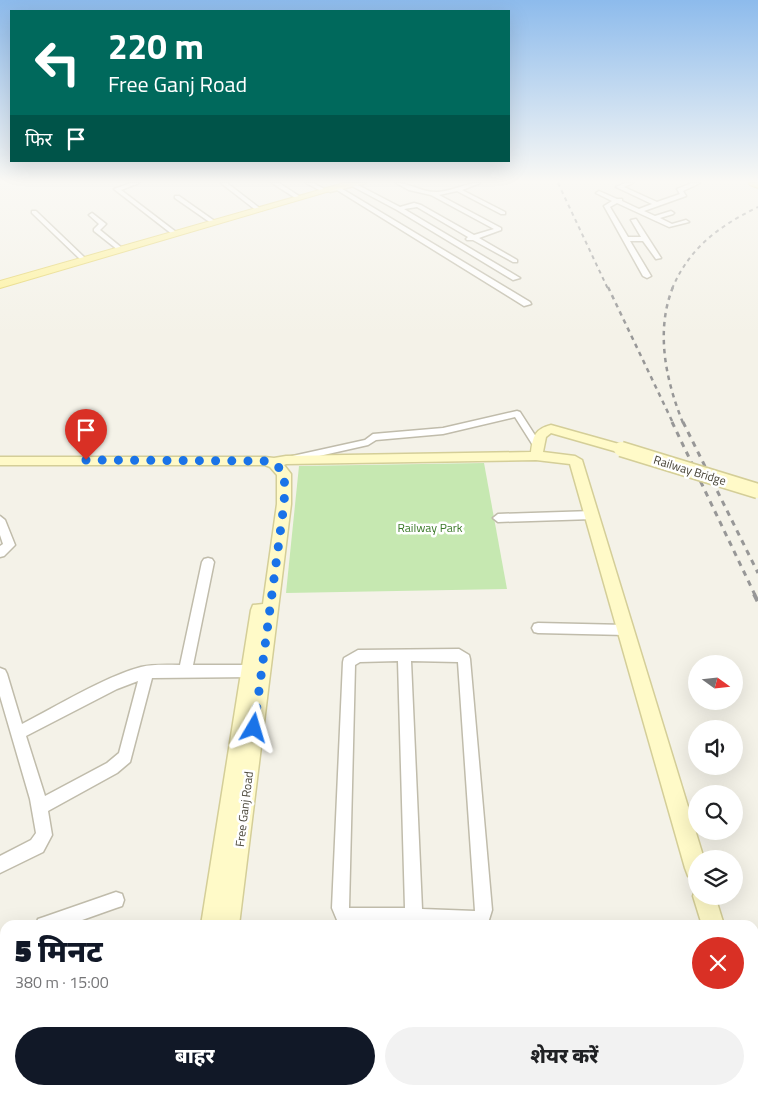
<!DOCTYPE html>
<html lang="hi">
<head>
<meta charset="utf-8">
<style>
	:root { --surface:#fff; --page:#f2f2f2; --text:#202124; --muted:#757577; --accent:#111827 }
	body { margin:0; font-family:"Titillium Web","Noto Sans Devanagari",sans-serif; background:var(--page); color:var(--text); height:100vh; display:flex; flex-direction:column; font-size:19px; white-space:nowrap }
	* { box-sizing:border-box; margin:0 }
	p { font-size:16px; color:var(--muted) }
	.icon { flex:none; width:28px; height:28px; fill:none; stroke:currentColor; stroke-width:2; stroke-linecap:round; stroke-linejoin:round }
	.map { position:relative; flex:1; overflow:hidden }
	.sheet { position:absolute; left:0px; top:920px; width:759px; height:175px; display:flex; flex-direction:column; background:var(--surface); border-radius:15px 15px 0 0; box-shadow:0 5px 20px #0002 }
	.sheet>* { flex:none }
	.guide { position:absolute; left:10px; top:10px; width:500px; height:152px; border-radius:0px; box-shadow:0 5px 20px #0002; background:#00695c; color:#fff; overflow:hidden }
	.needle { width:32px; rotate:105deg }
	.fabs { position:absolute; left:688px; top:655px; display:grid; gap:10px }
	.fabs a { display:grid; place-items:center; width:55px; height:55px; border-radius:50%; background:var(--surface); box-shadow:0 5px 20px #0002; font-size:25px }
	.pin { position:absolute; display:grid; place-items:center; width:42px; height:42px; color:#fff; margin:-51px -21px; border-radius:50% 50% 50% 0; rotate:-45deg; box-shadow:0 0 5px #0007 }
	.pin .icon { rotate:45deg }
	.me { position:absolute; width:55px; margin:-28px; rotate:7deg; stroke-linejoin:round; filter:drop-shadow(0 0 4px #0008) }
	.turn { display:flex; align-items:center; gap:18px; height:105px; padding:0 15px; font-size:22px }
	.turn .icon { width:65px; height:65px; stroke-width:2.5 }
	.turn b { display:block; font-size:35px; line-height:42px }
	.then { display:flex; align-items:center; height:48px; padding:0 15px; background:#0003; gap:10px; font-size:19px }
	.round { display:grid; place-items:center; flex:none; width:52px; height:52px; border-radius:26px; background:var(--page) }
	.summary { display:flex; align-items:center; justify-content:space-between; height:85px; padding:0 15px }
	h1 { font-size:30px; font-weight:800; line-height:38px; color:var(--accent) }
	.cta { display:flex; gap:10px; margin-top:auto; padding:10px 15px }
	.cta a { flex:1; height:58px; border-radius:30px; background:var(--accent); color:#fff; font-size:20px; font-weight:800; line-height:58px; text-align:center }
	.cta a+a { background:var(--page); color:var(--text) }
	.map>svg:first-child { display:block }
</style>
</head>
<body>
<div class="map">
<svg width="758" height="1095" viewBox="0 0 758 1095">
	<rect width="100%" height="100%" fill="#f4f2e8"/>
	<path fill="#c6e8b1" d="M484,463L507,589L286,593L299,466Z"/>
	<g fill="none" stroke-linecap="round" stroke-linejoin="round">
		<defs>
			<path id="street" d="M131,183H139L121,190L176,232V234H172L114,189Z
				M221,183H227L262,210L257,211Z
				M272,183H279L302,198L297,199Z
				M306,183H313L328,191L323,192Z
				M354,183L400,207L414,203L421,205L474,235L494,229L431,195L409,190L396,183C410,183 423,193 438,192C453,191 465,183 480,183L462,190L505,212V214H501L457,191L439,195L501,228V230L479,238L517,260V262H513L473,240H467L466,239L468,237L417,207L404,209L520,278L513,280L397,210L352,186Z
				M625,183H633L624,187L657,202L680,194L677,189L692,183H700L683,191L686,196L644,211L655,216L671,211L674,213L673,214L660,218L672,224L686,220L689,222L669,227L617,203L610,207L628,237H641L631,220L636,219L661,258L656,259L643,241H630L651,276L647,278L643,276L604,206L612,201L596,193L599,191L617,199H622V201L639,209L652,204L616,187Z
				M339,187L530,302L531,304L524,306L337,190Z
				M175,196H179L216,222L211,223L175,198Z
				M32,211H36L85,258V260H81L32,213Z
				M92,213L106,224L100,230L122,248V250H118L94,231V229L99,224L89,215Z
				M517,411L520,412L540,443L542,445L540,447H534L515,417L443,434L376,440L368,445L288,463L283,460L288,457L365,440L373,434L443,428Z
				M593,511L598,515L593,519L498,522L493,518L498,514Z
				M0,516L5,520L15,545L4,556L0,557V546L3,544L0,535Z
				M208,558L212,559L214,562L193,665H255L260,667L262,671L260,675L255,677L152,678L130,762L117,773L48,811L52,835L43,852L0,873V856L31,840L36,833L30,799L0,696V668L5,670L7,674L22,724C57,706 104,677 141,667C153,664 167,665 180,665L202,562L204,559ZM138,681L119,753L107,763L45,796L26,736L117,689Z
				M538,623L626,625L630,626L632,630L630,634L626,635L538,633L534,632L532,628L534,624Z
				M459,649L469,655L470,659L492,910L488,923L483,925L349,924L337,920L332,908L343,662L344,658L358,650ZM398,661L405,908H349L355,665L360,662ZM411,661L458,662L475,911L422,909Z
				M116,892L122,894L124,900L122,906L116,908L68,925H36L38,919L44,917Z
				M5,1083V1090H22L21,1095H1Z
				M408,1090H428V1095H408Z"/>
			<path id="secondary" d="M352,183H366L330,192L326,190Z
				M551,425L626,446L628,449L621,453L551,433L546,437L543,452L575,456L582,460L704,859H696V879L688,876L685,868L570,464L536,460L286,464L284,465L291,474V504L239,925H201L251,610L253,605L263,604L277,504V475L270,467L265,465H0V457H265L274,458L286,456L531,452C533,436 535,429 551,425Z
				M696,888V896H715L724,925H702L693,896Z
				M754,1051L758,1053V1092L753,1090Z
				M175,1090H220L219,1095H174Z"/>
			<path id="primary" d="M344,183H357L0,288V281Z
				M749,183H758V188L750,185Z"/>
		</defs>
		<use href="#street" stroke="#c0bcab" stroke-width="3"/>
		<use href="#secondary" stroke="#d4ce98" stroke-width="3"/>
		<use href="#primary" stroke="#e4d366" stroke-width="2"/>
		<use href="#street" fill="#fff" fill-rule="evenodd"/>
		<use href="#secondary" fill="#fffac8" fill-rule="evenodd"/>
		<use href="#primary" fill="#fef297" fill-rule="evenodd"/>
		<path stroke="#979797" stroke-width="2" stroke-dasharray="4 4" stroke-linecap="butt" d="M558,183L608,289
			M672,289C689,248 719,226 758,207"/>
		<path stroke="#979797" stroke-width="2.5" stroke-dasharray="4.5 4.5" stroke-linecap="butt" d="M608,287L673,423
			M673,287C655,331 666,381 683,423"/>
		<path stroke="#979797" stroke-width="3" stroke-dasharray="5.5 5.5" stroke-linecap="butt" d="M672,422L755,595
			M683,422L758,573"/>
		<path stroke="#979797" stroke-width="4" stroke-dasharray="8 8" stroke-linecap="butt" d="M754,594L758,602"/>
		<defs>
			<path id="secondary-bridge" d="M621,449L758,491"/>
		</defs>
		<use href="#secondary-bridge" stroke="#d4ce98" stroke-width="17" stroke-linecap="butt"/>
		<use href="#secondary-bridge" stroke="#fffac8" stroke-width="14"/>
	</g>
	<linearGradient id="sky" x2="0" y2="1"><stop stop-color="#8dbbec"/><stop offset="0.54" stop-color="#faf9f5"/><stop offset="1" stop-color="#faf9f5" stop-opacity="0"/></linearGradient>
	<rect width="758" height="336" fill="url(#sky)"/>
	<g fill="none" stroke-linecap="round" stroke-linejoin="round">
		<path stroke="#1a73e8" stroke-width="9" stroke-dasharray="0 16.2" d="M86,460L265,461C288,465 285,484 284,504L254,728"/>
	</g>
	<g text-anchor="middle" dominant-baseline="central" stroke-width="5" stroke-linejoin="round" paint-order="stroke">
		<g font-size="12" fill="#484437" stroke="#fff">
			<text transform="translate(690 470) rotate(17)">Railway Bridge</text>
			<text transform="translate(244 809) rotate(-83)">Free Ganj Road</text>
		</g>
		<g font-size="12" fill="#3b7a29" stroke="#fff">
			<text x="430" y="527">Railway Park</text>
		</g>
	</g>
</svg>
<div class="fabs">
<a><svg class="needle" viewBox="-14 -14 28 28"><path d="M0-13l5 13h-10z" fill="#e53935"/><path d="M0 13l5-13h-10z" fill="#757577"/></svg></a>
<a><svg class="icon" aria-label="sound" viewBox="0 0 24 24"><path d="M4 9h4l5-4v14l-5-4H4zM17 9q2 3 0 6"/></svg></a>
<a><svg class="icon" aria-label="search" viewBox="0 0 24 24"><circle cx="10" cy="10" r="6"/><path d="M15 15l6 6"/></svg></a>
<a><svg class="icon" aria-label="layers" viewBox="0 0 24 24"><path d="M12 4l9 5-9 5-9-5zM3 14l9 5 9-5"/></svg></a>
</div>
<div class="pin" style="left:86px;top:460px;background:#d93025"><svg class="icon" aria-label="arrive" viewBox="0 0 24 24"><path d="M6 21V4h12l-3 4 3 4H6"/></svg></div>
<svg class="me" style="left:254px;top:728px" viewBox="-20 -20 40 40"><path d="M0-17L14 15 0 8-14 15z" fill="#1a73e8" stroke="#fff" stroke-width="4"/></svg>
<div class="guide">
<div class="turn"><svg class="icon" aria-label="left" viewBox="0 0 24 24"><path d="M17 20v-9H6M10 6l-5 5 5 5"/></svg><div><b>220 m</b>Free Ganj Road</div></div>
<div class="then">फिर<svg class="icon" aria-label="arrive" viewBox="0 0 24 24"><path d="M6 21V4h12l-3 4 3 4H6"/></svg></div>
</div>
<section class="sheet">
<div class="summary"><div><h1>5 मिनट</h1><p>380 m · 15:00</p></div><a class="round" style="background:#d93025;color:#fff"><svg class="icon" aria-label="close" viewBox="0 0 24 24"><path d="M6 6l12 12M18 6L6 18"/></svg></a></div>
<div class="cta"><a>बाहर</a><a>शेयर करें</a></div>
</section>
</div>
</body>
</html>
